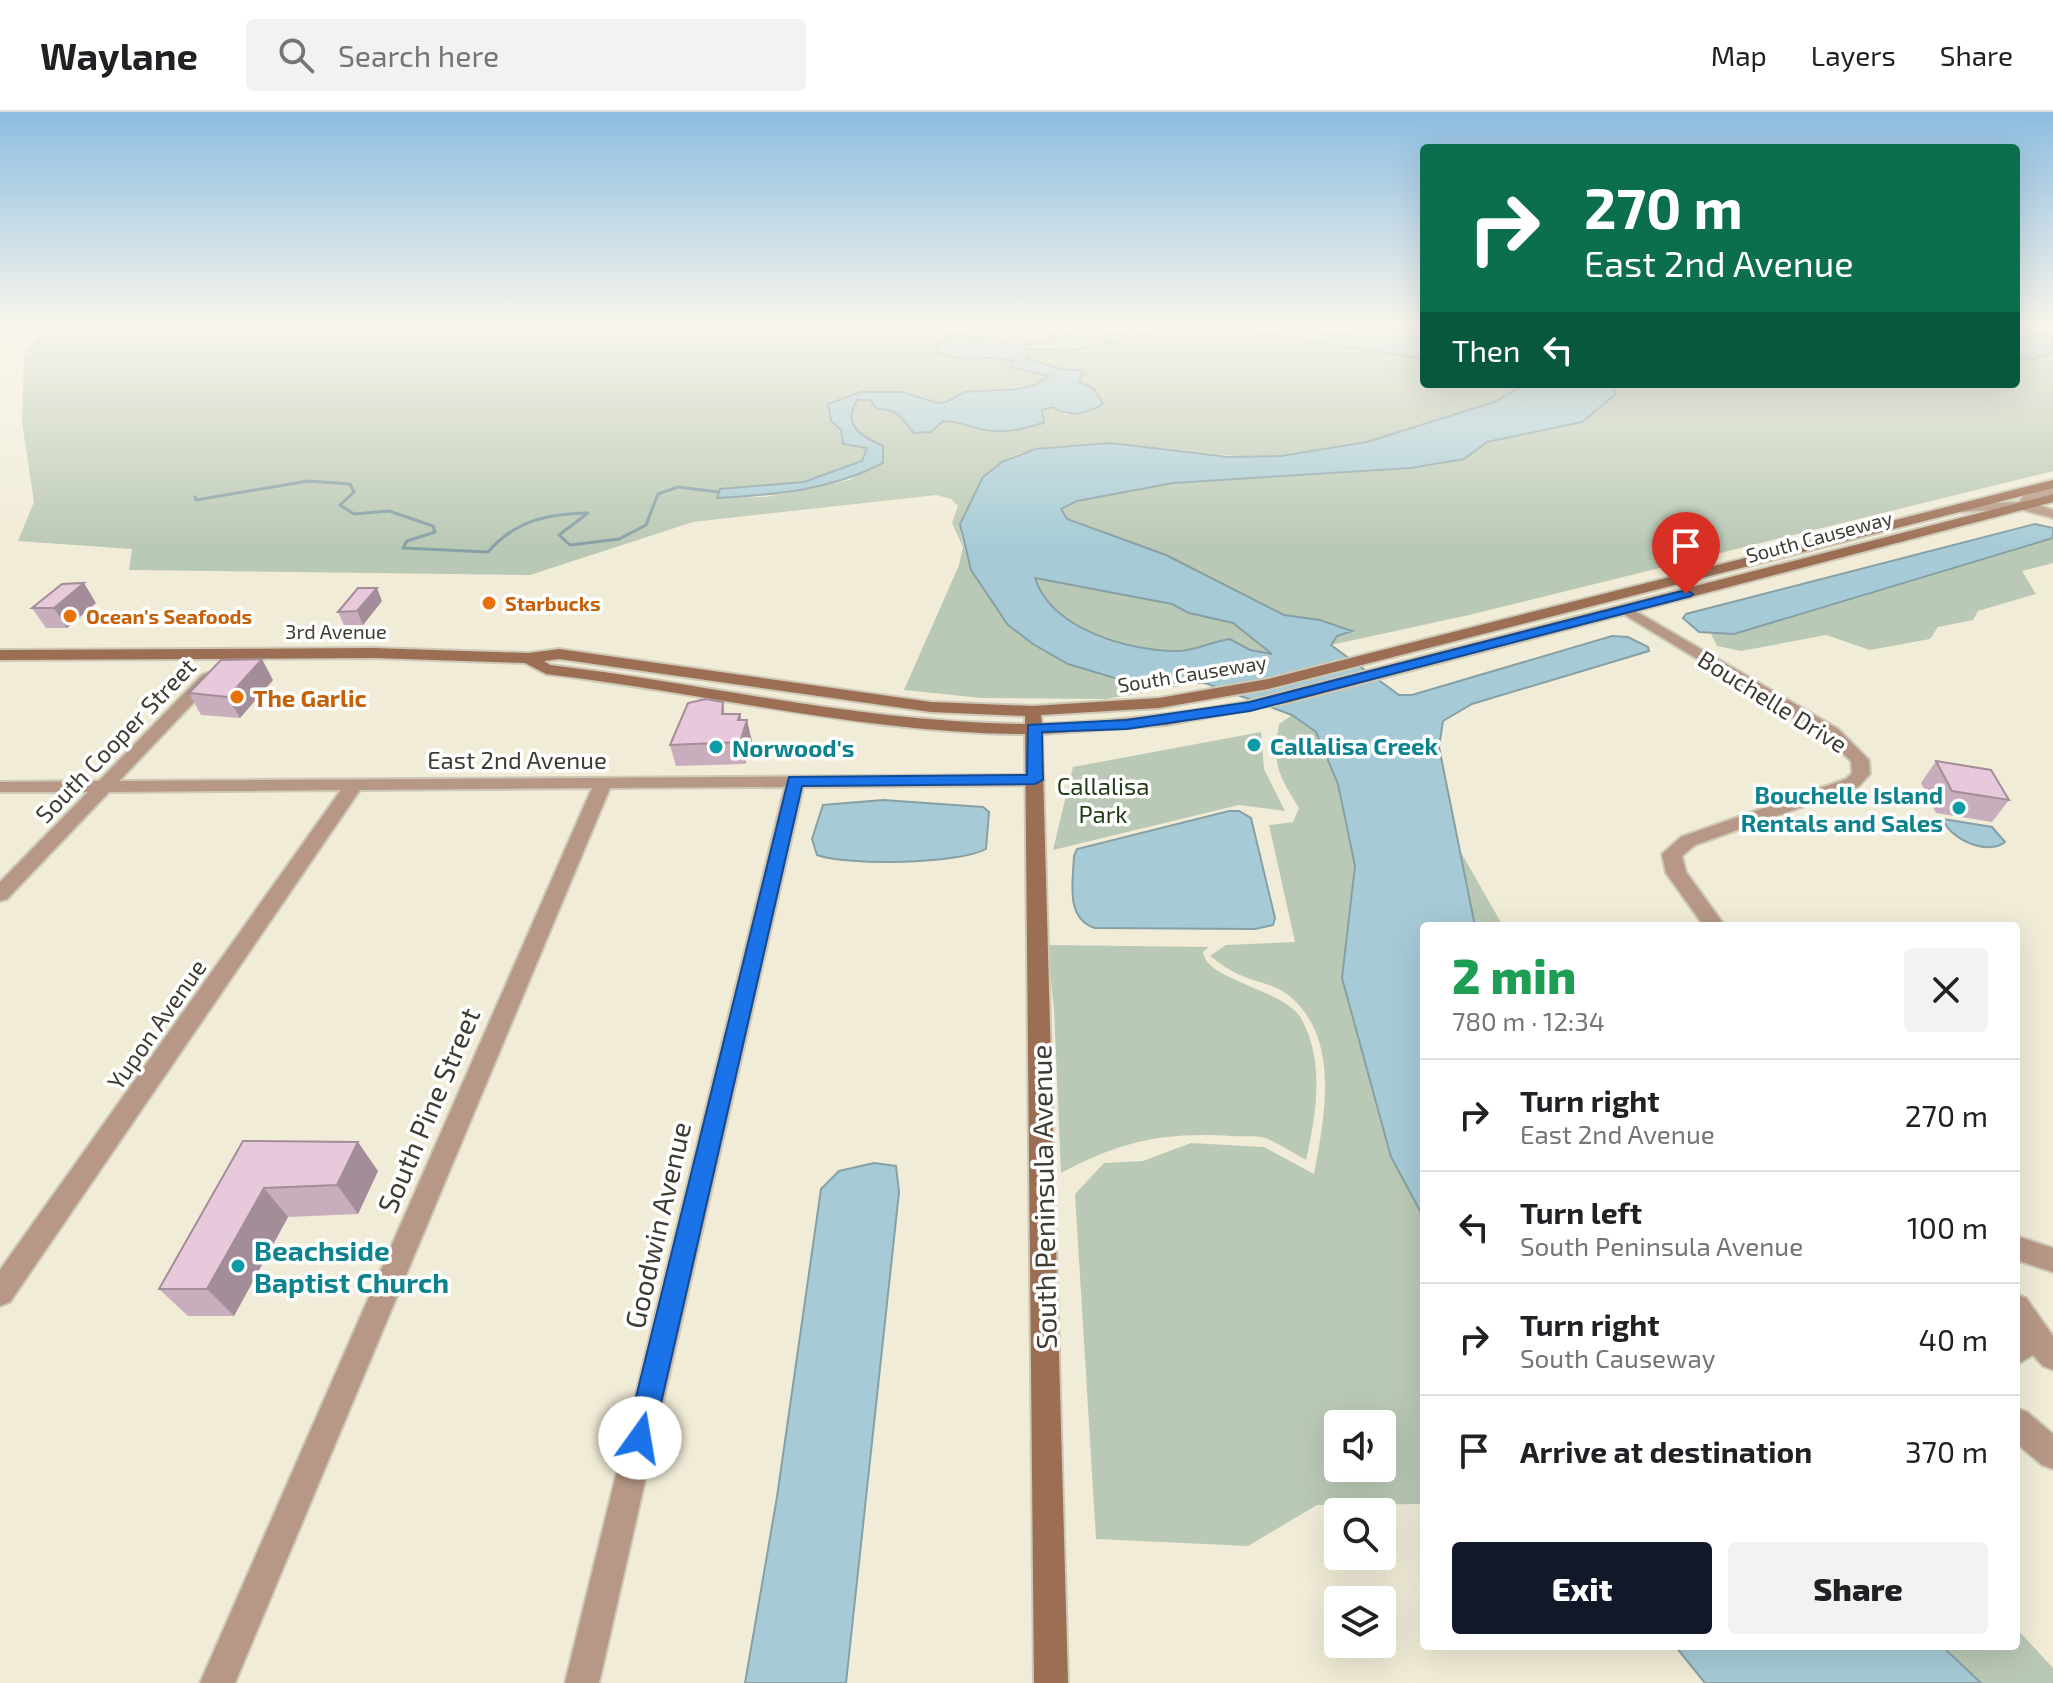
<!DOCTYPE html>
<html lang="en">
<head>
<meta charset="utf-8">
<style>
	:root { --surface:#fff; --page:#f2f2f2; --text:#202124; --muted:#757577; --line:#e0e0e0; --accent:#111827 }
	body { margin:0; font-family:"Exo 2",sans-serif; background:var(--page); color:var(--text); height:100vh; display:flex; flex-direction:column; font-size:30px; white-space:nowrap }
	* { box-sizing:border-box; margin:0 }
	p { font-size:26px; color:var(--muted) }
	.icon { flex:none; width:44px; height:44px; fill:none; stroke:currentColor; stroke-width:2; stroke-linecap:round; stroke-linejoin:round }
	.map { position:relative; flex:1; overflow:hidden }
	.details { position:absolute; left:1420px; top:810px; width:600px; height:728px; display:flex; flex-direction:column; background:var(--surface); border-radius:8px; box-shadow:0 8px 32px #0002 }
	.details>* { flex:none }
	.hud { position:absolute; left:1420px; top:32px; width:600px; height:244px; border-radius:8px; box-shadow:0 8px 32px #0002; background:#0b6e4f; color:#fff; overflow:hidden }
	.fabs { position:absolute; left:1324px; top:1298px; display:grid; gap:16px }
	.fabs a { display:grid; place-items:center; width:72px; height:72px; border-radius:8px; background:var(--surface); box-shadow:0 8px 32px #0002; font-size:40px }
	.pin { position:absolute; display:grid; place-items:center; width:68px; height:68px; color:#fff; margin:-82px -34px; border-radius:50% 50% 50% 0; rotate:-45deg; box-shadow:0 0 8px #0007 }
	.pin .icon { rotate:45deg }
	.me { position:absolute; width:88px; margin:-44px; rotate:13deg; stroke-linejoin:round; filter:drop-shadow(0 0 6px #0008) }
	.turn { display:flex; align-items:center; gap:28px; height:168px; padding:0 32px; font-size:36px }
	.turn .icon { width:104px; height:104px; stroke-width:2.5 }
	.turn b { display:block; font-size:56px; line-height:68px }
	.then { display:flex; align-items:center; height:76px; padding:0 32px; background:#0003; gap:16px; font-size:30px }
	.round { display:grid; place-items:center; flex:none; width:84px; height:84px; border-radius:8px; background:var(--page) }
	.summary { display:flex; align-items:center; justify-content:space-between; height:136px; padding:0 32px }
	h1 { font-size:48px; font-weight:800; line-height:60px; color:#1e9e55 }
	.action { display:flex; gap:16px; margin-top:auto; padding:16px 32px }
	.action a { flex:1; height:92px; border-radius:8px; background:var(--accent); color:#fff; font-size:32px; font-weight:800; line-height:92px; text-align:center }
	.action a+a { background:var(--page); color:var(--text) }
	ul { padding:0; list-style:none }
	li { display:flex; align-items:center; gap:24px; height:112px; padding:0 32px; border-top:2px solid var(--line) }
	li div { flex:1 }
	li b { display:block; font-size:30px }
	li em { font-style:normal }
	header { display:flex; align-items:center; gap:48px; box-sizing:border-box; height:112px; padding:0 40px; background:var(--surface); border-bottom:2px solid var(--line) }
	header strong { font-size:38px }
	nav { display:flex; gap:44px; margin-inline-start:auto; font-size:28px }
	.search { width:560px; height:72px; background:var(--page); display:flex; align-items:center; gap:20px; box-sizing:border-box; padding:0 28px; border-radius:8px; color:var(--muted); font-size:30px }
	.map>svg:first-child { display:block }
</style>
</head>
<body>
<header>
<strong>Waylane</strong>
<div class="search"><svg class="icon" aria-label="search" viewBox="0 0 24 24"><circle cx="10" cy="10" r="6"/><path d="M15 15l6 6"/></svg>Search here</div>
<nav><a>Map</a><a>Layers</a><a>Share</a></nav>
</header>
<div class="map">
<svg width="2053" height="1571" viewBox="0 0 2053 1571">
	<rect width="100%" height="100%" fill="#f1ecd7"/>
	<path fill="#bac9b5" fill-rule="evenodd" d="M44,215H980C967,226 951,227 937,240C965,254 989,240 1015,250L1012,256L1049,264L1035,273L965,280L946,290L937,291L902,280H861L829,292L867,336L862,349L804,370L721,377L718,386L765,385L850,368L883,334C861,323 843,314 857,288H870L877,297C893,297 901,301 909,315L931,320L943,309H956L991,319L1053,295L1066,303L1091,299L1078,270L1082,259L1061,257L1028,247V237L1074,238L1185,215H1218L1424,247V272L1521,275C1457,311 1356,336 1283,344C1211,352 1028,301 982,367C978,373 975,382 972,389C968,395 962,403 961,411C958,423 968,445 971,458L1151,571L1179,570L1165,574H1179L1106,587L981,586L904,578L959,453L963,435L952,411L958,394L951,387L936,383L693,410L530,463L129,458L132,437L18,429L34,390L22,310L24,244Z
		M994,215H1050L1058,229L1013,234L996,227L965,229L976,228Z
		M1058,215H1163L1080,227L1064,223Z
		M2053,241V359L1469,503L1331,533L1337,524L1351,520L1320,508L1284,503L1166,443L1067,407L1060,397L1077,389L1173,371L1410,356L1464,347L1487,330L1582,310L1616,282L1612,272H2016V246L2033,247Z
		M2053,426V451L2022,459L2036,482L1978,499L1973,508L1938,515L1930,527L1870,538L1826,523L1741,539L1717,534L1711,522H1734Z
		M1035,466L1172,492L1189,501L1233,511L1273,542L1250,538L1230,527C1212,529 1193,540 1176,539C1131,539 1049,515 1035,466Z
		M1292,603L1316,620L1326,648L1354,661L1347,717L1355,755L1342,866L1391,1045L1424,1106V1392L1317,1393L1248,1434L1096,1427L1075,1082L1104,1051L1143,1049L1191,1031L1264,1035L1314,1062C1325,1003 1341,924 1287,882C1273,872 1251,869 1236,861C1227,857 1218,850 1210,844L1226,833L1295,830L1269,713L1293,710L1299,696C1278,662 1272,653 1279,612ZM1338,1312H1382V1356H1338Z
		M1261,620L1264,657L1285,699L1239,693L1053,738L1073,655Z
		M1459,737L1503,814H1475Z
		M1047,833L1209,835L1203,840C1206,869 1286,877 1302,908C1325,950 1316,1004 1306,1048C1294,1041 1281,1033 1268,1027C1258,1023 1243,1025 1231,1024C1164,1020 1121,1029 1061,1061L1054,898Z
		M2016,1516L2053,1556V1571H1982L1943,1534H2016Z"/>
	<path fill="#a6cbd6" stroke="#87a0a5" stroke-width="2" fill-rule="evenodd" d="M993,215L984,227L966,229L996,227L1013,234L1057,228L1049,224L1055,223L1050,215H1058L1064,223L1080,227L1185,215L1074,238L1028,237V247L1061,257L1083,259L1079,270L1093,276L1103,292C1086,302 1070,306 1053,295L1042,298L1044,311C1027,315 1011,321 993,319C976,318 961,309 943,309L931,320L914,321C901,306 899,297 877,297L870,288H857C842,314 861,324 883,334V351C831,378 775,383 717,386L720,377L804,370L862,349L867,336L843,332L841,318L831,309L828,292L861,280H902L937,291L946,290L965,280L1016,277L1035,273L1049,264L1011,255L1014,250C989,240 965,254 936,240L941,231L951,227L945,221L971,224L977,216Z
		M1218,215H1311L1328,221L1424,215V247Z
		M2016,217L2053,223V241L2033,247L2016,246Z
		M1516,272H1612L1616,282L1582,310L1487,330L1464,347L1410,356L1173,371L1077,389L1061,397L1067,407L1166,443L1284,503L1320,508L1352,519L1337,524L1331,533L1399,583H1412L1612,524L1628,525L1648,535L1649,539L1472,592L1443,609L1439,635L1475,814H1424V1106L1391,1045L1342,866L1355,754L1338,672L1316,620L1292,603L1205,571L1128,570L1068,552L1033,532L1008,513L971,458L960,412L983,365L1002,350L1035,337L1110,331L1229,345L1281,344L1367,330L1494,290L1520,275ZM1035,466L1172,492L1189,501L1233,511L1272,542L1250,538L1230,527C1212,529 1193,540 1176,539C1129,539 1051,517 1035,466Z
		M2035,412L2053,416V426L1734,522L1699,520L1683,506L1686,502Z
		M883,688L983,695L989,700L986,737C959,752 847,754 817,743L812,727L823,693Z
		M1229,699H1239L1251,706L1275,806L1273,813L1255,817L1095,816C1065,807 1073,769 1074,744L1077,737Z
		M1943,707L1992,715L2005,730C1988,744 1949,727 1943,707Z
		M874,1051L896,1054L899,1080L846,1571H745L777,1385L821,1077L839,1059Z
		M1675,1534H1942L1981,1571H1705Z"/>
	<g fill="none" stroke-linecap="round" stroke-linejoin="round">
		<path stroke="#87a0a5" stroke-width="3" d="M195,385L196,388L308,369L350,372L354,380L340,393L354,402L389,399L433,414L435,420L407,429L403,436L488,440C516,408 547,402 588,401L559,423L570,433L619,427L646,413L658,382L678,375L719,380"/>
		<defs>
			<path id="minor" d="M1625,493L1838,617L1869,648L1870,662L1858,675L1695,733L1682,744L1686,760L1725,814H1704L1666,761L1662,742L1681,725L1846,667L1852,661L1851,649L1826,625L1620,500L1618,497Z
				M208,561L216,566L214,569L119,669L1035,663L1044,668L1035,673L803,675L599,1571H565L785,675L610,676L235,1571H200L592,676L360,678L10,1190L0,1194V1158L341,678L109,680L7,787L0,789V770L88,680H0V670L99,669L202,563Z
				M2016,1124L2053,1136V1160L2016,1148Z
				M2016,1182L2026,1186L2053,1224V1258L2043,1254L2033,1243L2016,1253Z
				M2016,1296L2027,1300L2053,1322V1357L2042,1353L2016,1331Z"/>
			<path id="tertiary" d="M2053,374V382L2034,387L2032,390L2053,398V406L2019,397L1958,400L1952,396L1958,392L2019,390L2025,381Z"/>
			<path id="secondary" d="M2053,368V376L1268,577L1159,596L1041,603L1042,612C1111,610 1178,602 1246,590L2053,382V390L1286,591L1166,613L1042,622L1068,1571H1034L1025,622C864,621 705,581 546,562L525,551L374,546L0,548V538L374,536L529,541L559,537L931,590L1033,594L1159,586L1268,567ZM559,547L931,600L1025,604V612C865,611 708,572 550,553L544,549Z"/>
		</defs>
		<use href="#minor" stroke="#cdc9b6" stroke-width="4"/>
		<use href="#tertiary" stroke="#cdc9b6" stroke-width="4"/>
		<use href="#secondary" stroke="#cdc9b6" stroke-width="4"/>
		<use href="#minor" fill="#b79886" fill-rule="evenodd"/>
		<use href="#tertiary" fill="#b79886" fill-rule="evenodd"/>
		<use href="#secondary" fill="#9c6f54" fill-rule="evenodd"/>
	</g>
	<path fill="#c8adbc" d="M382,489L363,513H344L338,500Z
		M96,491L67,516H46L32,496Z
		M273,568L240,606L201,603L189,581Z
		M723,590L725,602H740L741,608H747L752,630L745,652L676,654L670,633Z
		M1936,649L2009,688L1992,710L1936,701L1921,671Z
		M243,1029L378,1059L358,1102L288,1105L234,1204H188L159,1177Z"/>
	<path fill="#a28d99" d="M84,471L96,491L67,516L54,496Z
		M377,476L382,489L363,513L357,499Z
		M262,547L273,568L240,606L228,585Z
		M740,602L744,620L747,608L752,630L745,652L738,608Z
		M358,1030L378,1059L358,1102L337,1073Z
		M264,1076L288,1105L234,1204L207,1177Z"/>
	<path fill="#e8c9db" stroke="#a28d99" stroke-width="2" d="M84,471L54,496H32L62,472Z
		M358,476H377L357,499L338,500Z
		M262,547L228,585L189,581L221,548Z
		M706,587L723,590L722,602H740L738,608H747L740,630L670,633L688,591Z
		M1936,649L1991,658L2009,688L1952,679Z
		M243,1029L358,1030L337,1073L264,1076L207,1177H159Z"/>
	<linearGradient id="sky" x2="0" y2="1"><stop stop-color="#8dbde1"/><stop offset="0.49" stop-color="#f9f6ed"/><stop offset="1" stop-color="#f9f6ed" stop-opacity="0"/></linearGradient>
	<rect width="2053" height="435" fill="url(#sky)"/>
	<path fill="#1a73e8" stroke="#114b97" stroke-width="2" d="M1686,478L1693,482L1691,484L1250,599L1127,617L1042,620L1043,668L1035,672L802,674L653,1326L649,1336L640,1340L630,1336L626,1326L789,665L1027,663L1028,613L1127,608L1250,590Z"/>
	<g fill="#e8710a" stroke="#fff" stroke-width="3">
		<circle cx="489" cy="491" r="8"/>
		<circle cx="70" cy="504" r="8"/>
		<circle cx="237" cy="585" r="8"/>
	</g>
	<g fill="#0f9aa8" stroke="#fff" stroke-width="3">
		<circle cx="1254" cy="633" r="8"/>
		<circle cx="716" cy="635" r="8"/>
		<circle cx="1959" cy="696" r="8"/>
		<circle cx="238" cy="1154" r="8"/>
	</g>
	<g text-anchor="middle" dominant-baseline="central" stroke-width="7" stroke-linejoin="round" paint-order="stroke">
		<g font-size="20" fill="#3e3c33" stroke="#fff">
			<text transform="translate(1819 424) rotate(-15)">South Causeway</text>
			<text x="336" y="519">3rd Avenue</text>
			<text transform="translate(1192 561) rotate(-9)">South Causeway</text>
		</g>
		<g font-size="20" font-weight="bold" fill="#c56008" stroke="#fff" text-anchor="start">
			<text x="505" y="491">Starbucks</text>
			<text x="86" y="504">Ocean's Seafoods</text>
		</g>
		<g font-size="24" font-weight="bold" fill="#c56008" stroke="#fff" text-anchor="start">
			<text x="253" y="585">The Garlic</text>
		</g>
		<g font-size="24" fill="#3e3c33" stroke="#fff">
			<text transform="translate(1773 589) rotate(32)">Bouchelle Drive</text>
			<text transform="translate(115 628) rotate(-46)">South Cooper Street</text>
			<text x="517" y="647">East 2nd Avenue</text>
			<text transform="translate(156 912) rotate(-55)">Yupon Avenue</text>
		</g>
		<g font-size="24" font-weight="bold" fill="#0d838f" stroke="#fff" text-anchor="start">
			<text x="1270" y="633">Callalisa Creek</text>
			<text x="732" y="635">Norwood's</text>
			<text x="1943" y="682" text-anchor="end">Bouchelle Island<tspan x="1943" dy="28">Rentals and Sales</tspan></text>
		</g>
		<g font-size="24" fill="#223e17" stroke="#fff">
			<text x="1103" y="673">Callalisa<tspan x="1103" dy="28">Park</tspan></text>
		</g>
		<g font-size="28" fill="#3e3c33" stroke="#fff">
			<text transform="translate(428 998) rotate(-67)">South Pine Street</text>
			<text transform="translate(1043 1085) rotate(-91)">South Peninsula Avenue</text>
			<text transform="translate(657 1113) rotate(-77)">Goodwin Avenue</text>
		</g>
		<g font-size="28" font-weight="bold" fill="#0d838f" stroke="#fff" text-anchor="start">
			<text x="254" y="1138">Beachside<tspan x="254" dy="32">Baptist Church</tspan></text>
		</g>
	</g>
</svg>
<div class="fabs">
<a><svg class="icon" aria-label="sound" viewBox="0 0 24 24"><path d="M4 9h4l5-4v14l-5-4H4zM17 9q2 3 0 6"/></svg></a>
<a><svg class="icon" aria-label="search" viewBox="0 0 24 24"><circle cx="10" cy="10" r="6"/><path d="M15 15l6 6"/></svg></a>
<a><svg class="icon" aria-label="layers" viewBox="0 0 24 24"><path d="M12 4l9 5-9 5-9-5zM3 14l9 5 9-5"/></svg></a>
</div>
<div class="pin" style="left:1686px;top:482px;background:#d93025"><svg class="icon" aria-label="arrive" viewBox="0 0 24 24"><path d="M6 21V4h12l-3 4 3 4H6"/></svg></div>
<svg class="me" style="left:640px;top:1326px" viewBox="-20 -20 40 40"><circle r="19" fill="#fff"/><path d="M0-13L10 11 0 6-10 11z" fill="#1a73e8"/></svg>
<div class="hud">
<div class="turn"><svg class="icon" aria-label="right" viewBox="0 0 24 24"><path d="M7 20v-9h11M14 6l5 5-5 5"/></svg><div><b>270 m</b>East 2nd Avenue</div></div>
<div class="then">Then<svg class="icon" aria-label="left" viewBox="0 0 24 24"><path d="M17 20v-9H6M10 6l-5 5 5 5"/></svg></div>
</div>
<section class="details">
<div class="summary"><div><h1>2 min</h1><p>780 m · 12:34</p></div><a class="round"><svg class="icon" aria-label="close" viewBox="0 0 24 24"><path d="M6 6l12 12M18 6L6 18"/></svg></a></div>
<ul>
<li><svg class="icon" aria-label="right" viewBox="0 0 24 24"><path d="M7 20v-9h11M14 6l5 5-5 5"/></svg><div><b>Turn right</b><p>East 2nd Avenue</p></div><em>270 m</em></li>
<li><svg class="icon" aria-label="left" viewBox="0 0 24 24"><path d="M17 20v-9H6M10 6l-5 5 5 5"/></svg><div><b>Turn left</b><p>South Peninsula Avenue</p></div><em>100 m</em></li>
<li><svg class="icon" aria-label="right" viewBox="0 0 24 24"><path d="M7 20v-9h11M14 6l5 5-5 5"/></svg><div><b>Turn right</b><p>South Causeway</p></div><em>40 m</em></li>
<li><svg class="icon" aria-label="arrive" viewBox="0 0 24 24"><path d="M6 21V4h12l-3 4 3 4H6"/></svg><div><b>Arrive at destination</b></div><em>370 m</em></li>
</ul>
<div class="action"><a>Exit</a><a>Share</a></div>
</section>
</div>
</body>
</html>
